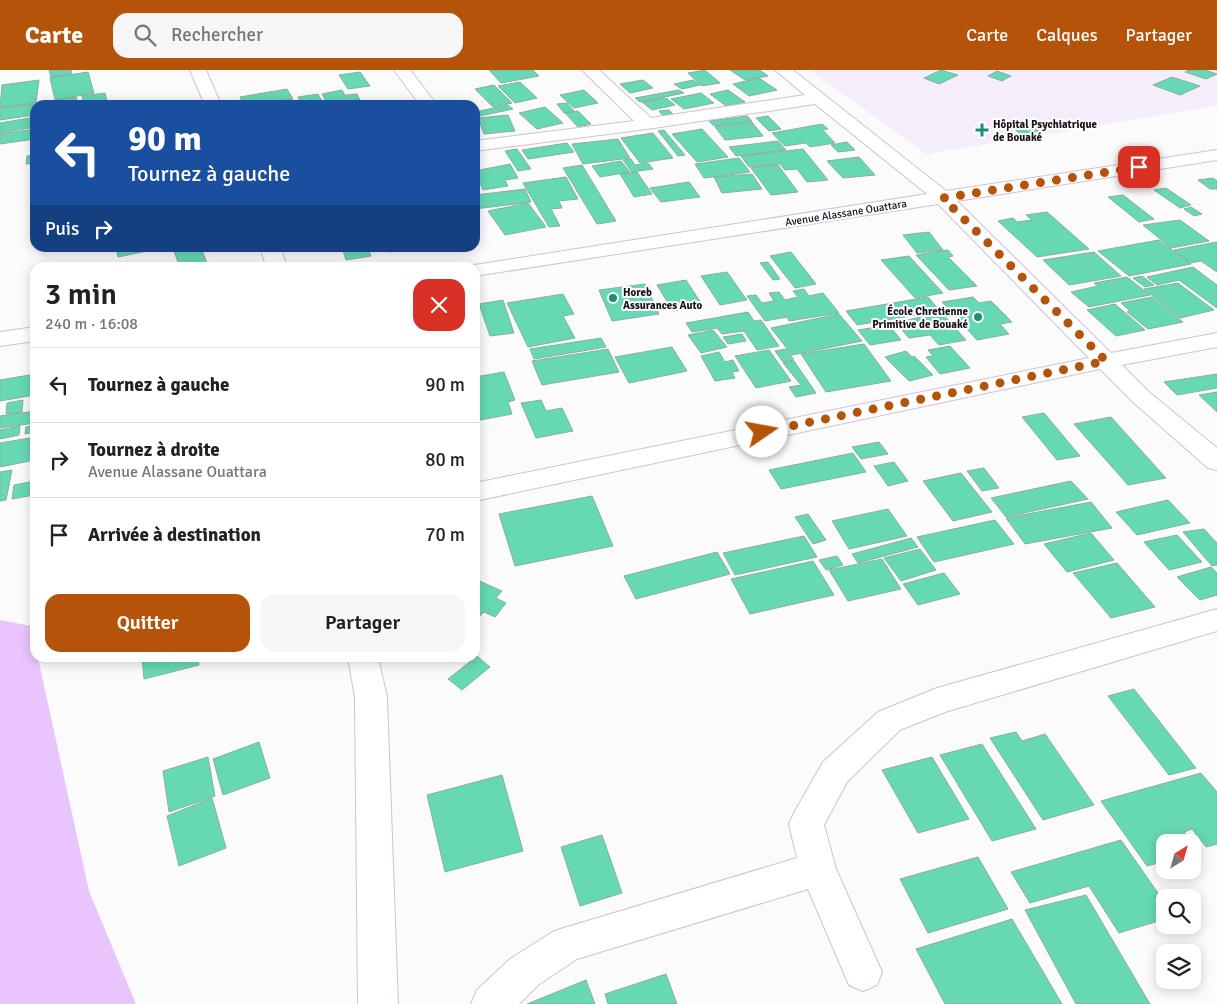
<!DOCTYPE html>
<html lang="fr">
<head>
<meta charset="utf-8">
<style>
	:root { --surface:#fff; --page:#f6f6f6; --text:#222; --muted:#767676; --line:#e0e0e0; --accent:#b45309 }
	body { margin:0; font-family:Signika,sans-serif; background:var(--page); color:var(--text); height:100vh; display:flex; flex-direction:column; font-size:19px; white-space:nowrap }
	* { box-sizing:border-box; margin:0 }
	p { font-size:16px; color:var(--muted) }
	.icon { flex:none; width:28px; height:28px; fill:none; stroke:currentColor; stroke-width:2; stroke-linecap:round; stroke-linejoin:round }
	.map { position:relative; flex:1; overflow:hidden }
	.drawer { position:absolute; left:30px; top:192px; width:450px; height:400px; display:flex; flex-direction:column; background:var(--surface); border-radius:15px; box-shadow:0 2px 12px #0003 }
	.drawer>* { flex:none }
	.banner { position:absolute; left:30px; top:30px; width:450px; height:152px; border-radius:15px; box-shadow:0 2px 12px #0003; background:#1a4fa0; color:#fff; overflow:hidden }
	.needle { width:32px; rotate:37deg }
	.tools { position:absolute; left:1156px; top:764px; display:grid; gap:10px }
	.tools a { display:grid; place-items:center; width:45px; height:45px; border-radius:10px; background:var(--surface); box-shadow:0 2px 12px #0003; font-size:25px }
	.pin { position:absolute; display:grid; place-items:center; width:42px; height:42px; color:#fff; margin:-21px; border-radius:10px; box-shadow:0 2px 8px #0006 }
	.me { position:absolute; width:55px; margin:-28px; rotate:78deg; stroke-linejoin:round; filter:drop-shadow(0 0 4px #0008) }
	.turn { display:flex; align-items:center; gap:18px; height:105px; padding:0 15px; font-size:22px }
	.turn .icon { width:65px; height:65px; stroke-width:2.5 }
	.turn b { display:block; font-size:35px; line-height:42px }
	.then { display:flex; align-items:center; height:48px; padding:0 15px; background:#0003; gap:10px; font-size:19px }
	.round { display:grid; place-items:center; flex:none; width:52px; height:52px; border-radius:15px; background:var(--page) }
	.overview { display:flex; align-items:center; justify-content:space-between; height:85px; padding:0 15px }
	h1 { font-size:30px; font-weight:600; line-height:38px }
	.button { display:flex; gap:10px; margin-top:auto; padding:10px 15px }
	.button a { flex:1; height:58px; border-radius:15px; background:var(--accent); color:#fff; font-size:20px; font-weight:600; line-height:58px; text-align:center }
	.button a+a { background:var(--page); color:var(--text) }
	ul { padding:0; list-style:none }
	li { display:flex; align-items:center; gap:15px; height:75px; padding:0 15px; border-top:1px solid var(--line) }
	li div { flex:1 }
	li b { display:block; font-size:19px }
	li em { font-style:normal }
	header { display:flex; align-items:center; gap:30px; box-sizing:border-box; height:70px; padding:0 25px; background:var(--accent); color:#fff }
	header strong { font-size:24px }
	nav { display:flex; gap:28px; margin-inline-start:auto; font-size:18px }
	.search { width:350px; height:45px; background:var(--page); display:flex; align-items:center; gap:12px; box-sizing:border-box; padding:0 18px; border-radius:15px; color:var(--muted); font-size:19px }
	.map>svg:first-child { display:block }
</style>
</head>
<body>
<header>
<strong>Carte</strong>
<div class="search"><svg class="icon" aria-label="search" viewBox="0 0 24 24"><circle cx="10" cy="10" r="6"/><path d="M15 15l6 6"/></svg>Rechercher</div>
<nav><a>Carte</a><a>Calques</a><a>Partager</a></nav>
</header>
<div class="map">
<svg width="1217" height="934" viewBox="0 0 1217 934">
	<rect width="100%" height="100%" fill="#fbfbfb"/>
	<path fill="#f6edfc" d="M810,0H1217V36L926,84Z"/>
	<path fill="#e9c5fe" d="M0,550L31,556L35,574V588H38L89,821L136,934H0Z"/>
	<path fill="#67d8b4" stroke="#8aaea0" d="M49,0H71L72,4L51,7Z
		M489,0H533L539,6L501,13Z
		M705,0L720,13L702,16L688,3Z
		M730,0H760L768,6L745,10Z
		M941,0L958,5L939,14L924,8Z
		M1189,0H1205L1217,4L1206,9L1185,2Z
		M997,1L1011,6L1002,11L988,6Z
		M88,2L94,23L55,30L50,8Z
		M360,2L370,16L348,19L339,5Z
		M1172,7L1200,16L1180,25L1153,15Z
		M759,8L777,20L749,26L733,14Z
		M39,10L36,33L0,37L2,15Z
		M643,10L653,18L630,23L620,14Z
		M693,10L700,15L682,19L674,14Z
		M520,12L537,28L515,33L498,16Z
		M494,15L512,33L493,37L475,19Z
		M287,19L293,29L258,35H244L240,27Z
		M342,20L351,35H328L322,24Z
		M584,20L598,33L574,38L560,25Z
		M679,20L684,23L640,32L635,28Z
		M728,20L745,32L726,36L710,24Z
		M105,23L108,35H84L82,26Z
		M701,23L714,33L684,39L671,29Z
		M318,24L324,35H302L298,27Z
		M357,24L360,30L350,31L346,25Z
		M76,27L79,35H56L55,30Z
		M666,28L675,35L652,40L642,32Z
		M567,33L574,41L564,43L557,34Z
		M34,34V45L0,50V38Z
		M508,35L513,39L480,46L475,42Z
		M545,37L563,53L537,59L519,43Z
		M669,40L674,45L664,47L659,41Z
		M578,41L591,54L578,57L565,43Z
		M508,45L515,61L484,64L478,48Z
		M747,46L752,51L714,56L709,51Z
		M768,46L781,59L769,61L756,48Z
		M35,47V57L0,63V53Z
		M1032,50L1047,60L1021,64L1007,54Z
		M752,52L763,66L725,70L715,57Z
		M822,54L828,59L823,60L835,73L810,77L806,73L785,76L772,63Z
		M35,59V69L0,74V64Z
		M702,59L728,87L697,92L672,64Z
		M664,60L685,85L678,86L658,61Z
		M653,63L673,88L640,93L621,68Z
		M618,69L630,88L583,94L572,74Z
		M778,71L786,80L736,86L729,77Z
		M847,72L855,80L838,82L831,75Z
		M567,73L574,82L528,89L522,80Z
		M517,79L531,99L518,101L505,81Z
		M803,79L828,110L807,112L797,99L785,100L780,94L749,97L741,86Z
		M35,85V93L26,94L27,86Z
		M859,87L875,105L843,108L827,91Z
		M739,88L750,102L704,108L695,94Z
		M631,89L635,95L648,93L653,99L632,102L623,90Z
		M621,91L630,102L600,107L592,96Z
		M510,94L518,108L505,110L508,116L483,120L475,101Z
		M582,95L616,151L597,154L563,98Z
		M778,95L798,122L771,125L751,98Z
		M637,102L652,124L634,127L620,104Z
		M752,104L762,119L722,123L714,107Z
		M566,107L578,129L559,131L562,138L551,139L560,156L549,157L523,113Z
		M1213,108L1217,111V119H1210L1198,110Z
		M689,112L700,127L661,132L650,118Z
		M1166,118L1191,135L1180,138L1154,120Z
		M525,119L531,132L475,139V125Z
		M1123,125L1154,149L1139,152L1108,127Z
		M528,133L546,157L505,165L488,141Z
		M1191,137L1202,144L1194,146L1184,139Z
		M1047,142L1089,179L1037,187L998,151L1013,148L1017,152L1032,150L1026,145Z
		M1180,150L1209,171L1171,178L1143,155Z
		M929,162L943,180L917,183L903,165Z
		M1159,170L1191,194L1129,206L1098,181Z
		M1217,172V202L1201,191L1190,193L1174,180Z
		M116,178H157V179L118,187Z
		M173,178H201L209,198H180Z
		M342,178H368L371,186L346,190Z
		M386,178H405L406,180L388,182Z
		M948,180L953,186L948,187L977,216L949,220L916,185Z
		M791,182L816,214L795,218L770,186Z
		M1094,182L1121,206L1069,215L1043,190Z
		M909,186L943,223L915,228L881,190Z
		M768,192L780,209L773,210L760,193Z
		M1193,197L1217,215V238L1179,210L1157,215L1147,207Z
		M727,202L747,230L720,235L701,206Z
		M1142,206L1154,215L1145,217L1133,208Z
		M1127,207L1150,225L1089,237L1071,222L1098,216L1094,213Z
		M686,210L703,236L673,241L657,215Z
		M1178,213L1214,240L1180,248L1144,219Z
		M645,214L659,244L612,251L599,220Z
		M804,219L809,226L823,223L839,243L789,251L787,247L765,251L747,226L756,225L762,233L774,231L769,223L779,222L785,230L798,227L793,221Z
		M563,224L574,244L563,246L575,268L528,277L507,233Z
		M928,227L940,241L857,255L846,241Z
		M973,227L979,233L991,231L1012,252L1000,254L1009,264L977,270L942,232Z
		M1152,227L1183,252L1148,259L1127,242L1130,241L1121,233Z
		M503,230L514,263L490,266L479,234Z
		M1115,234L1145,260L1116,266L1087,240Z
		M748,242L754,251L761,250L779,276L757,280L744,261L722,264L717,258L692,262L686,253Z
		M941,242L966,270L939,275L930,265L909,268L896,253Z
		M839,244L862,271L792,285L771,258Z
		M889,255L901,270L870,275L858,260Z
		M713,260L727,277L701,283L688,265Z
		M742,264L746,271L728,274L723,267Z
		M601,268L606,277L534,289L530,279Z
		M864,274L891,311L826,322L801,284Z
		M950,276L970,298L940,304L926,287L933,286L928,280Z
		M672,277L687,301L629,313L615,287Z
		M608,279L619,302L542,315L532,291Z
		M786,279L794,290L783,292L775,281Z
		M769,280L791,311L756,318L735,286Z
		M906,281L912,287L914,286L933,305L909,311L885,287Z
		M719,282L725,292L733,290L739,301L732,302L735,308L715,311L701,286Z
		M794,291L816,323L796,327L789,317L801,315L783,293Z
		M504,302L515,330L508,332L512,344L475,351V307Z
		M35,304V325L0,331V310Z
		M1217,304V318L1177,325L1164,312Z
		M1217,322V342L1199,325Z
		M23,330L22,342L6,344L7,333Z
		M541,330L546,341L562,338L573,361L536,368L521,333Z
		M35,341V353L0,358V346Z
		M1044,343L1080,386L1057,390L1022,347Z
		M1111,347L1166,408L1128,415L1074,354Z
		M35,355V362L25,364L26,357Z
		M20,356L19,365L0,369V360Z
		M35,367V390L0,397V373Z
		M879,372L888,384L861,389L852,377Z
		M853,383L866,402L781,419L769,400Z
		M894,392L908,411L888,416L874,396Z
		M984,398L999,418L982,421L967,401Z
		M12,400L6,430L0,431V402Z
		M961,403L992,442L953,451L923,411Z
		M35,411L34,425L12,429L14,415Z
		M1071,411L1088,429L1006,447L991,428Z
		M592,426L613,476L515,496L499,444Z
		M1168,430L1190,453L1137,465L1116,442Z
		M1091,432L1112,458L1025,474L1006,448Z
		M888,439L907,466L849,479L832,451Z
		M808,444L826,470L813,474L795,447Z
		M995,450L1014,474L934,492L917,467Z
		M1204,459L1217,473V495L1212,496L1183,462Z
		M1091,463L1114,490L1067,502L1044,474Z
		M1177,465L1202,492L1169,500L1144,472Z
		M804,466L817,487L735,505L723,483Z
		M911,468L918,477L858,493L852,484Z
		M920,479L936,500L901,511L884,488Z
		M717,482L730,504L636,529L624,506Z
		M837,486L843,495L826,500L819,490Z
		M882,489L901,519L848,531L829,500Z
		M813,491L834,525L750,544L731,509Z
		M1117,493L1155,537L1111,548L1073,503Z
		M1211,497L1217,503V525L1200,530L1177,507Z
		M944,503L960,524L918,535L903,514Z
		M475,509L502,521L496,528L506,533L495,547L484,542L475,551Z
		M477,586L490,597L462,620L448,609Z
		M142,588H198L199,595L144,609Z
		M1134,619L1196,698L1169,705L1108,626Z
		M1016,662L1022,671L1045,664L1094,735L1043,750L990,668Z
		M259,672L270,708L223,725L213,689Z
		M982,674L1036,759L992,771L940,685Z
		M208,687L215,726L169,742L163,701Z
		M932,687L969,749L918,763L882,700Z
		M1201,703L1217,722V774L1206,777L1192,759L1184,762L1192,772H1165V791L1147,796L1101,731Z
		M502,705L523,781L445,802L427,725Z
		M212,728L226,778L179,796L167,746Z
		M602,765L622,823L580,836L561,777Z
		M1121,770L1165,833V849L1119,863L1089,816L1030,833L1011,802Z
		M978,787L1008,839L928,863L900,809Z
		M1086,825L1150,934H1076L1025,840Z
		M1012,849L1062,934H945L916,879Z
		M666,904L677,934H608L605,924Z
		M586,910L595,934H527Z"/>
	<g fill="none" stroke-linecap="round" stroke-linejoin="round">
		<defs>
			<path id="minor" d="M190,0H206L221,35H205Z
				M394,0H410L437,35H420Z
				M582,0H599L651,48L805,25L775,0H793L946,121L1217,80V90L957,131L1111,283L1217,263V277L1122,295L1149,322L1217,378V400L1208,398L1133,332L1100,299L475,431V413L1089,288L938,134L475,206V198H466L468,196L927,124L815,34L647,59L475,81V71L634,51Z
				M260,178H280L288,198H267Z
				M35,257V271L0,276V262Z
				M1217,539V561L945,642L900,660L847,712L824,755L836,799L882,902L877,915L863,921L849,915L808,819L577,889L538,915L519,934H471L477,920L510,889L554,861L797,788L789,754L794,743L823,692L878,642L937,618Z
				M348,588H378L387,627L398,934H358L355,627Z"/>
		</defs>
		<use href="#minor" stroke="#d1bfdb" stroke-width="2"/>
		<use href="#minor" fill="#fff" fill-rule="evenodd"/>
	</g>
	<g fill="none" stroke-linecap="round" stroke-linejoin="round">
		<path stroke="#b45309" stroke-width="9" stroke-dasharray="0 16.2" d="M762,362L1106,291L943,128L1139,97"/>
	</g>
	<g fill="#1e9072" stroke="#fff" stroke-width="2">
		<path d="M979.5 52.5h5v5h5v5h-5v5h-5v-5h-5v-5h5z"/>
		<circle cx="613" cy="228" r="5"/>
		<circle cx="978" cy="247" r="5"/>
	</g>
	<g text-anchor="middle" dominant-baseline="central" stroke-width="4" stroke-linejoin="round" paint-order="stroke">
		<g font-size="11" font-weight="bold" fill="#17101a" stroke="#fff" text-anchor="start">
			<text x="993" y="54">Hôpital Psychiatrique<tspan x="993" dy="13">de Bouaké</tspan></text>
			<text x="623" y="222">Horeb<tspan x="623" dy="13">Assurances Auto</tspan></text>
			<text x="968" y="241" text-anchor="end">École Chretienne<tspan x="968" dy="13">Primitive de Bouaké</tspan></text>
		</g>
		<g font-size="11" fill="#17101a" stroke="#fff">
			<text transform="translate(846 143) rotate(-9)">Avenue Alassane Ouattara</text>
		</g>
	</g>
</svg>
<div class="tools">
<a><svg class="needle" viewBox="-14 -14 28 28"><path d="M0-13l5 13h-10z" fill="#e53935"/><path d="M0 13l5-13h-10z" fill="#767676"/></svg></a>
<a><svg class="icon" aria-label="search" viewBox="0 0 24 24"><circle cx="10" cy="10" r="6"/><path d="M15 15l6 6"/></svg></a>
<a><svg class="icon" aria-label="layers" viewBox="0 0 24 24"><path d="M12 4l9 5-9 5-9-5zM3 14l9 5 9-5"/></svg></a>
</div>
<div class="pin" style="left:1139px;top:97px;background:#d93025"><svg class="icon" aria-label="arrive" viewBox="0 0 24 24"><path d="M6 21V4h12l-3 4 3 4H6"/></svg></div>
<svg class="me" style="left:762px;top:362px" viewBox="-20 -20 40 40"><circle r="19" fill="#fff"/><path d="M0-13L10 11 0 6-10 11z" fill="#b45309"/></svg>
<div class="banner">
<div class="turn"><svg class="icon" aria-label="left" viewBox="0 0 24 24"><path d="M17 20v-9H6M10 6l-5 5 5 5"/></svg><div><b>90 m</b>Tournez à gauche</div></div>
<div class="then">Puis<svg class="icon" aria-label="right" viewBox="0 0 24 24"><path d="M7 20v-9h11M14 6l5 5-5 5"/></svg></div>
</div>
<section class="drawer">
<div class="overview"><div><h1>3 min</h1><p>240 m · 16:08</p></div><a class="round" style="background:#d93025;color:#fff"><svg class="icon" aria-label="close" viewBox="0 0 24 24"><path d="M6 6l12 12M18 6L6 18"/></svg></a></div>
<ul>
<li><svg class="icon" aria-label="left" viewBox="0 0 24 24"><path d="M17 20v-9H6M10 6l-5 5 5 5"/></svg><div><b>Tournez à gauche</b></div><em>90 m</em></li>
<li><svg class="icon" aria-label="right" viewBox="0 0 24 24"><path d="M7 20v-9h11M14 6l5 5-5 5"/></svg><div><b>Tournez à droite</b><p>Avenue Alassane Ouattara</p></div><em>80 m</em></li>
<li><svg class="icon" aria-label="arrive" viewBox="0 0 24 24"><path d="M6 21V4h12l-3 4 3 4H6"/></svg><div><b>Arrivée à destination</b></div><em>70 m</em></li>
</ul>
<div class="button"><a>Quitter</a><a>Partager</a></div>
</section>
</div>
</body>
</html>
